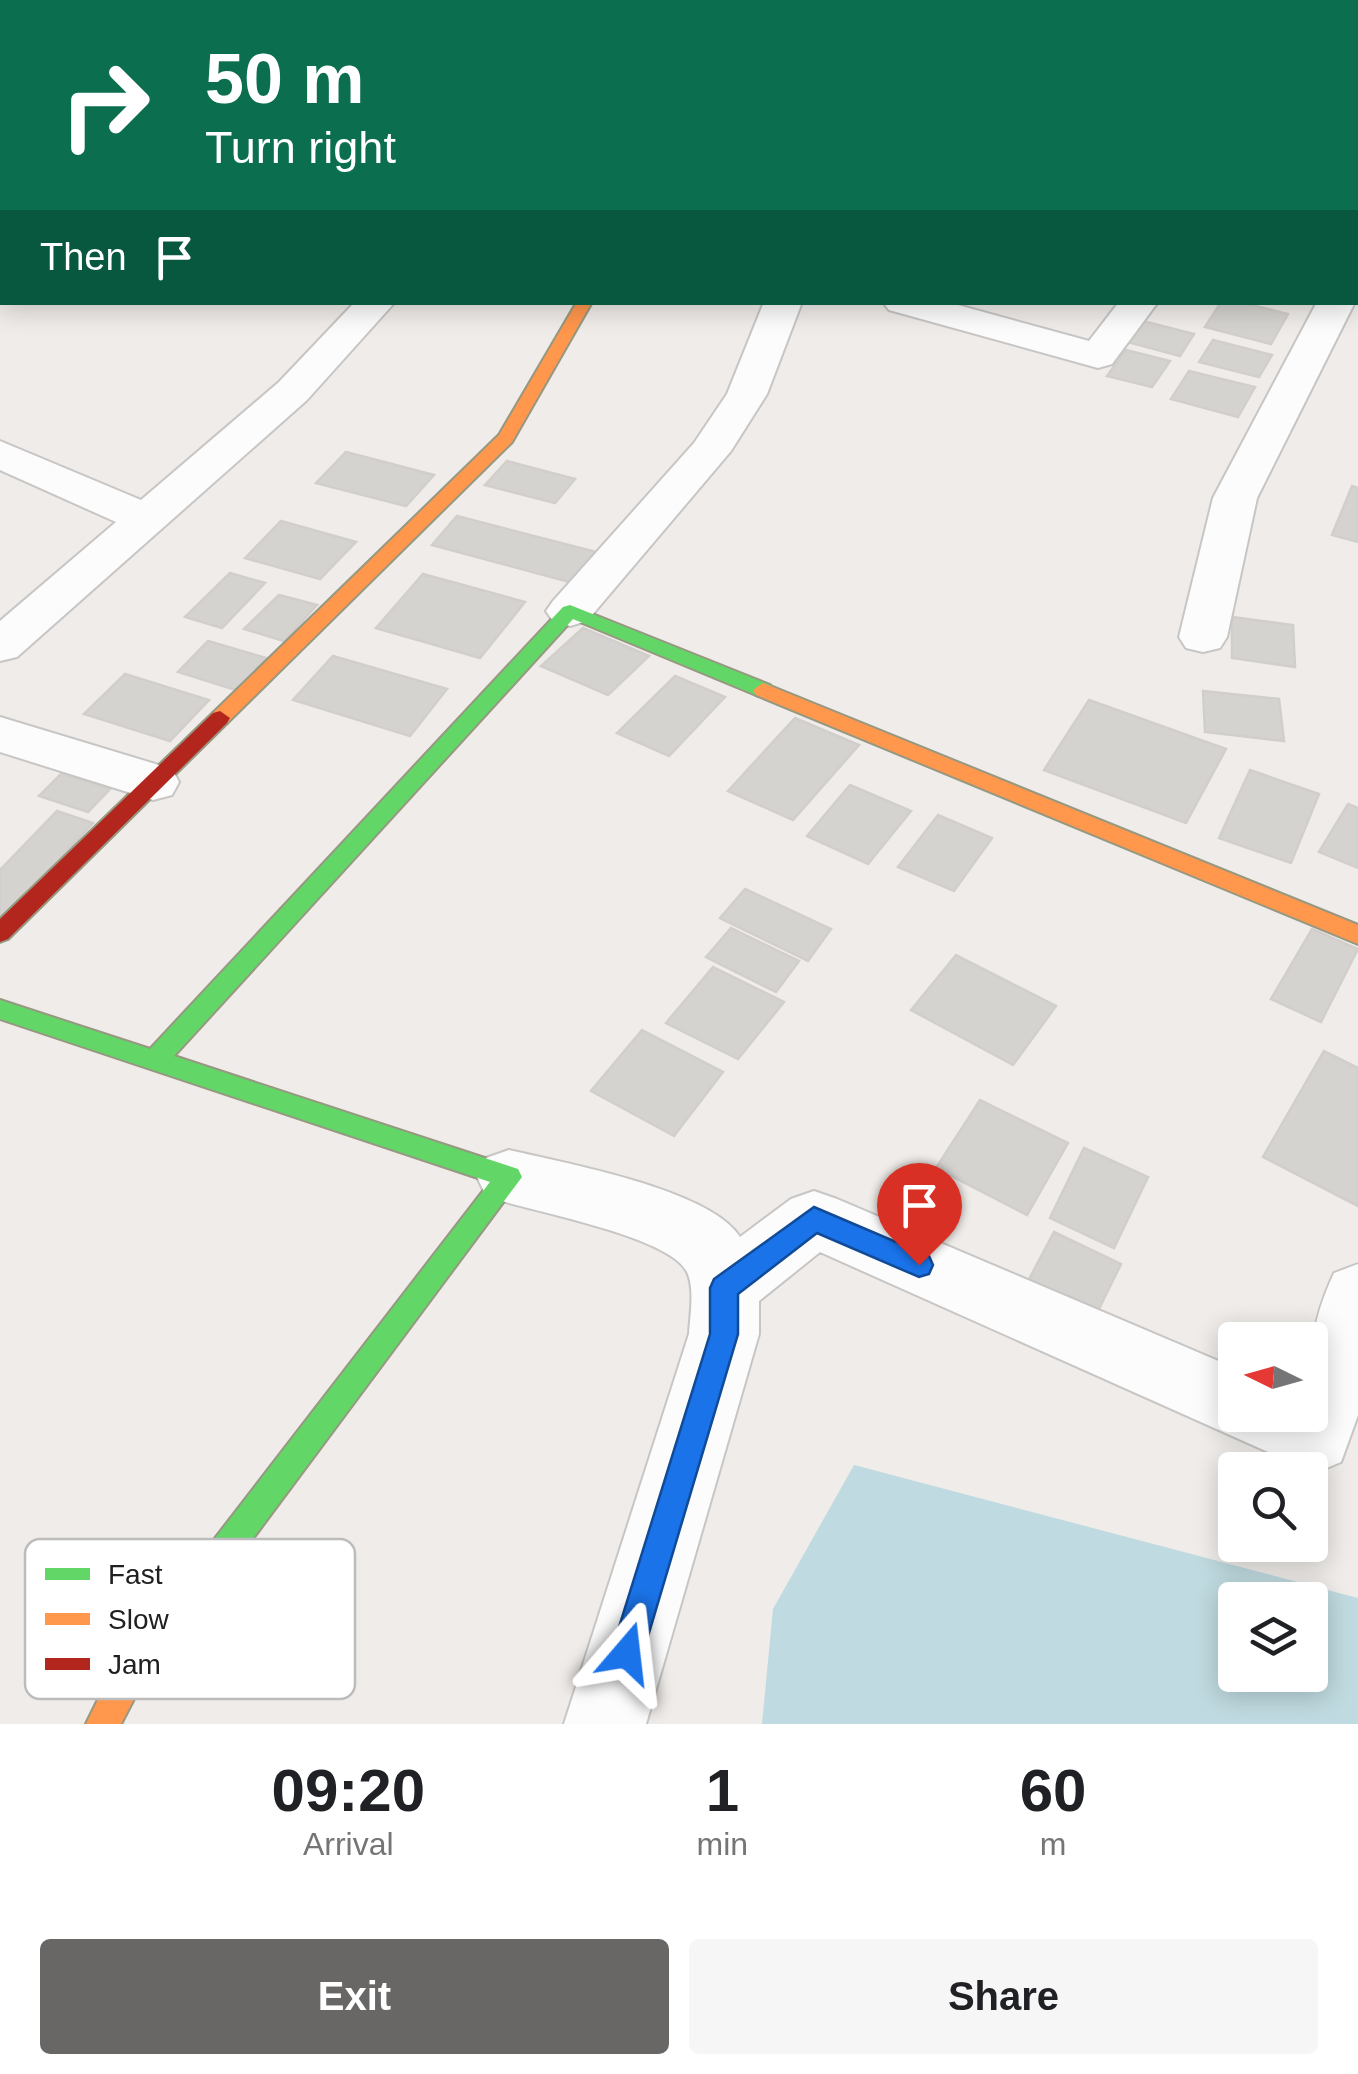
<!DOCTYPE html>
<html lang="en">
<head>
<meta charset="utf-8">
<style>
	:root { --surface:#fff; --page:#f6f6f6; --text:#202124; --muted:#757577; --accent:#686766 }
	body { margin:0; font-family:Arial,sans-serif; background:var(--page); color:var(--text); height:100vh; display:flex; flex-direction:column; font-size:38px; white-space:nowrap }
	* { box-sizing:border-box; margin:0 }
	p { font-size:32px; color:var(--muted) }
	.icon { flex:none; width:55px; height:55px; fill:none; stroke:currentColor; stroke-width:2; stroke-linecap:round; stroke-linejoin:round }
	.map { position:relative; height:1724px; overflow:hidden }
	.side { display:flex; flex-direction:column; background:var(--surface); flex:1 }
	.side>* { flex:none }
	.top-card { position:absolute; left:0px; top:0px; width:1360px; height:305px; box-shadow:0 5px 25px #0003; background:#0b6e4f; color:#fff; overflow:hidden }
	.needle { width:65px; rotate:275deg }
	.controls { position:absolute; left:1218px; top:1322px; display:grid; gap:20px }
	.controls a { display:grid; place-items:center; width:110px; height:110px; border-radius:10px; background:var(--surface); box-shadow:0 5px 25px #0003; font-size:50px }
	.pin { position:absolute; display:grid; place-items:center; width:85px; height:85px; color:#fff; margin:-102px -42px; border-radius:50% 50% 50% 0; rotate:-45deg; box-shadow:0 0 10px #0007 }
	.pin .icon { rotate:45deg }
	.me { position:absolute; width:110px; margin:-55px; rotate:17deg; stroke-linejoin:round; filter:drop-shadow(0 0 8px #0008) }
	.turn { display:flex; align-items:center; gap:35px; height:210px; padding:0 40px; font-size:45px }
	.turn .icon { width:130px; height:130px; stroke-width:2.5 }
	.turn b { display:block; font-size:70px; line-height:85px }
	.then { display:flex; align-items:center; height:95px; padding:0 40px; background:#0003; gap:20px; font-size:38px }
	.eta { display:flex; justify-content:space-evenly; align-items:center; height:170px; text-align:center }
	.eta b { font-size:60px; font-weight:800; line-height:70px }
	.action { display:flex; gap:20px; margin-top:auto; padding:20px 40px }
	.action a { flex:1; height:115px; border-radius:10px; background:var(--accent); color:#fff; font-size:40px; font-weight:800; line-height:115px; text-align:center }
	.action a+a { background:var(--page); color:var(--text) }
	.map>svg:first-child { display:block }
</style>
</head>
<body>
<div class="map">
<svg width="1358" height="1724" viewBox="0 0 1358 1724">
	<rect width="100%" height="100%" fill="#efece9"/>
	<path fill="#bfdae0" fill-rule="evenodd" d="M854,1465L1358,1598V1724H762L773,1609ZM1235,1600H1310V1675H1235Z"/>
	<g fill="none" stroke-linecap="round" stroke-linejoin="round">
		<path fill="#bfdae0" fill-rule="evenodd" d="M0,227H2V251H0Z"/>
	</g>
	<path fill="#d5d3d0" stroke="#d2cecb" stroke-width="2.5" d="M1221,302H1239L1288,314L1271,344L1205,327Z
		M1139,320L1194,334L1180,356L1124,341Z
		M1213,340L1272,355L1259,377L1199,362Z
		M1126,350L1170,361L1152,387L1107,376Z
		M1189,371L1255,387L1238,417L1171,399Z
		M346,452L434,475L406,506L316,483Z
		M507,461L575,479L555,503L485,485Z
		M1352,486L1358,488V542L1332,535Z
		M457,516L600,553L577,584L432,545Z
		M281,521L356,542L320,579L245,558Z
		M230,573L265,583L222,628L185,617Z
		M423,574L525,602L480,658L376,628Z
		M279,595L317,605L284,641L244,629Z
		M1232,617L1293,625L1295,667L1232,658Z
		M583,628L649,656L608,695L541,666Z
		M208,641L266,658L236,690L178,672Z
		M333,656L447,689L410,736L293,700Z
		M125,674L209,700L170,741L84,714Z
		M675,676L725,697L669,756L617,733Z
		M1203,691L1279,699L1284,741L1205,732Z
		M1089,700L1226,749L1186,823L1044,770Z
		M795,718L859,745L793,820L728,791Z
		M1250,770L1319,794L1291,863L1219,838Z
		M62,773L110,789L88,812L39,796Z
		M850,785L911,811L868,864L807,836Z
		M1348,804L1358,808V868L1319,852Z
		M57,811L93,823L0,922V870Z
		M938,815L992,838L954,891L898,867Z
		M745,889L831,929L808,961L720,918Z
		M731,928L799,961L776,992L706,957Z
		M1312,929L1358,949L1321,1022L1271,999Z
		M956,955L1056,1006L1013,1065L911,1010Z
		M713,967L784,1002L738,1059L666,1023Z
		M642,1030L723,1072L674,1136L591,1091Z
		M1324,1051L1358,1068V1206L1263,1157Z
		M980,1100L1068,1143L1027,1215L936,1168Z
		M1084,1148L1148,1177L1114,1248L1050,1218Z
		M1054,1232L1121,1264L1095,1317L1027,1283Z"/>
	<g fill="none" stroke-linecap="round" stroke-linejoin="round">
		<defs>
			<path id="street" d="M565,0H600L601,2H566Z
				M779,0H819L820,2H780Z
				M0,23L2,24V42L0,41Z
				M2,113V133L0,134V114Z
				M355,302H395L307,400L17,657L0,661V621L116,522L0,470V441L141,500L279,382Z
				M764,302H802L767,394L731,451L587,621L570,626L553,621L546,611L553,601L694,443L727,394Z
				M883,302H947L1089,341L1119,302H1158L1112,364L1098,368L889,310Z
				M1317,302H1355L1257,498L1227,637L1220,648L1203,652L1186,648L1179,637L1213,498Z
				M0,717L172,769L179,782L172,795L153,800L0,752Z
				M509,1150C564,1163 710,1189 740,1237L791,1199L814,1191L837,1199L1235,1368V1415H1310C1310,1357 1309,1327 1334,1273L1358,1264V1415L1341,1462L1315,1473L820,1252L759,1301V1334L646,1724H564L689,1334C690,1316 695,1288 687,1272C669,1235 527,1211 486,1196L477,1177L486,1158Z"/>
			<path id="fast" d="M570,605L770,685L773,690L763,697L756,695L573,619L174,1056L509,1166L518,1169L522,1177L228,1572L217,1577L206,1572L201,1561L206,1550L490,1182L0,1019V1000L150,1049L563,607Z"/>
			<path id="slow" d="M577,302H592L512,442L227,723H213L210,718L213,713L499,435Z
				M763,683L1358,925V944L756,695L753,690Z
				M217,1545L228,1550L233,1561L228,1572L137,1693L121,1724H86L113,1669L206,1550Z"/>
			<path id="jam" d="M220,711L230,718L227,723L8,939L0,942V919L213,713Z"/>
		</defs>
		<use href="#street" stroke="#c7c6c5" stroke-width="4"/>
		<use href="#fast" stroke="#979881" stroke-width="4"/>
		<use href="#slow" stroke="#979881" stroke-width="4"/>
		<use href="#jam" stroke="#979881" stroke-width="4"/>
		<use href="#street" fill="#fdfcfc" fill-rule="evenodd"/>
		<use href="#fast" fill="#63d668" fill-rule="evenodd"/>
		<use href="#slow" fill="#ff974d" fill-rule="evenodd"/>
		<use href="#jam" fill="#b3261e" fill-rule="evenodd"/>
	</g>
	<path fill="#1a73e8" stroke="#114b97" stroke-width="2.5" d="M814,1207L929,1256L933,1265L929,1274L919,1277L817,1233L738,1294V1334L643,1653L639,1665L627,1670L615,1665L611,1653L710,1334V1288L714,1279Z"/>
	<rect x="25" y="1539" width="330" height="160" rx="15" fill="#fff" stroke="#bcbcbc" stroke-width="2.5"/>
	<rect x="45" y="1568" width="45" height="12" fill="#63d668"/>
	<rect x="45" y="1613" width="45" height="12" fill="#ff974d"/>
	<rect x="45" y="1658" width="45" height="12" fill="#b3261e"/>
	<g font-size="28" fill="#202020">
		<text x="108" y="1584">Fast</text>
		<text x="108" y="1629">Slow</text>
		<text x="108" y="1674">Jam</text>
	</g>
</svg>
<div class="controls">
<a><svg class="needle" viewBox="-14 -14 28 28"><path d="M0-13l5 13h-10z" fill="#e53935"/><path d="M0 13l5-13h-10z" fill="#757577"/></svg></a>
<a><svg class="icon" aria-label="search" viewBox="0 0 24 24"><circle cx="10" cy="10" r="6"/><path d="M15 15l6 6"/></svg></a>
<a><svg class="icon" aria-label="layers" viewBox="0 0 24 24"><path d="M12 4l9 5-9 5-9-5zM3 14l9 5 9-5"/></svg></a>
</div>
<div class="pin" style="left:919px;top:1265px;background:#d93025"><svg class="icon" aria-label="arrive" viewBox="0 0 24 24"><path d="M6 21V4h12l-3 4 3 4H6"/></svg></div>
<svg class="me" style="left:627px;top:1653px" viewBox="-20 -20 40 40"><path d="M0-17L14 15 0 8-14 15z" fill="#1a73e8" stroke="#fff" stroke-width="4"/></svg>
<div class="top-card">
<div class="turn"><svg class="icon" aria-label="right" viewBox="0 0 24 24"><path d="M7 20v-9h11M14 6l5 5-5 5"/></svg><div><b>50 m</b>Turn right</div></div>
<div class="then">Then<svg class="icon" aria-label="arrive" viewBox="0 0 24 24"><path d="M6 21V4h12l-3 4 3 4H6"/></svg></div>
</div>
</div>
<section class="side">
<div class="eta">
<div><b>09:20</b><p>Arrival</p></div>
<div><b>1</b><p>min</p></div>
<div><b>60</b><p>m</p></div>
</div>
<div class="action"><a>Exit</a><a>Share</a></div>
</section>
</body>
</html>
